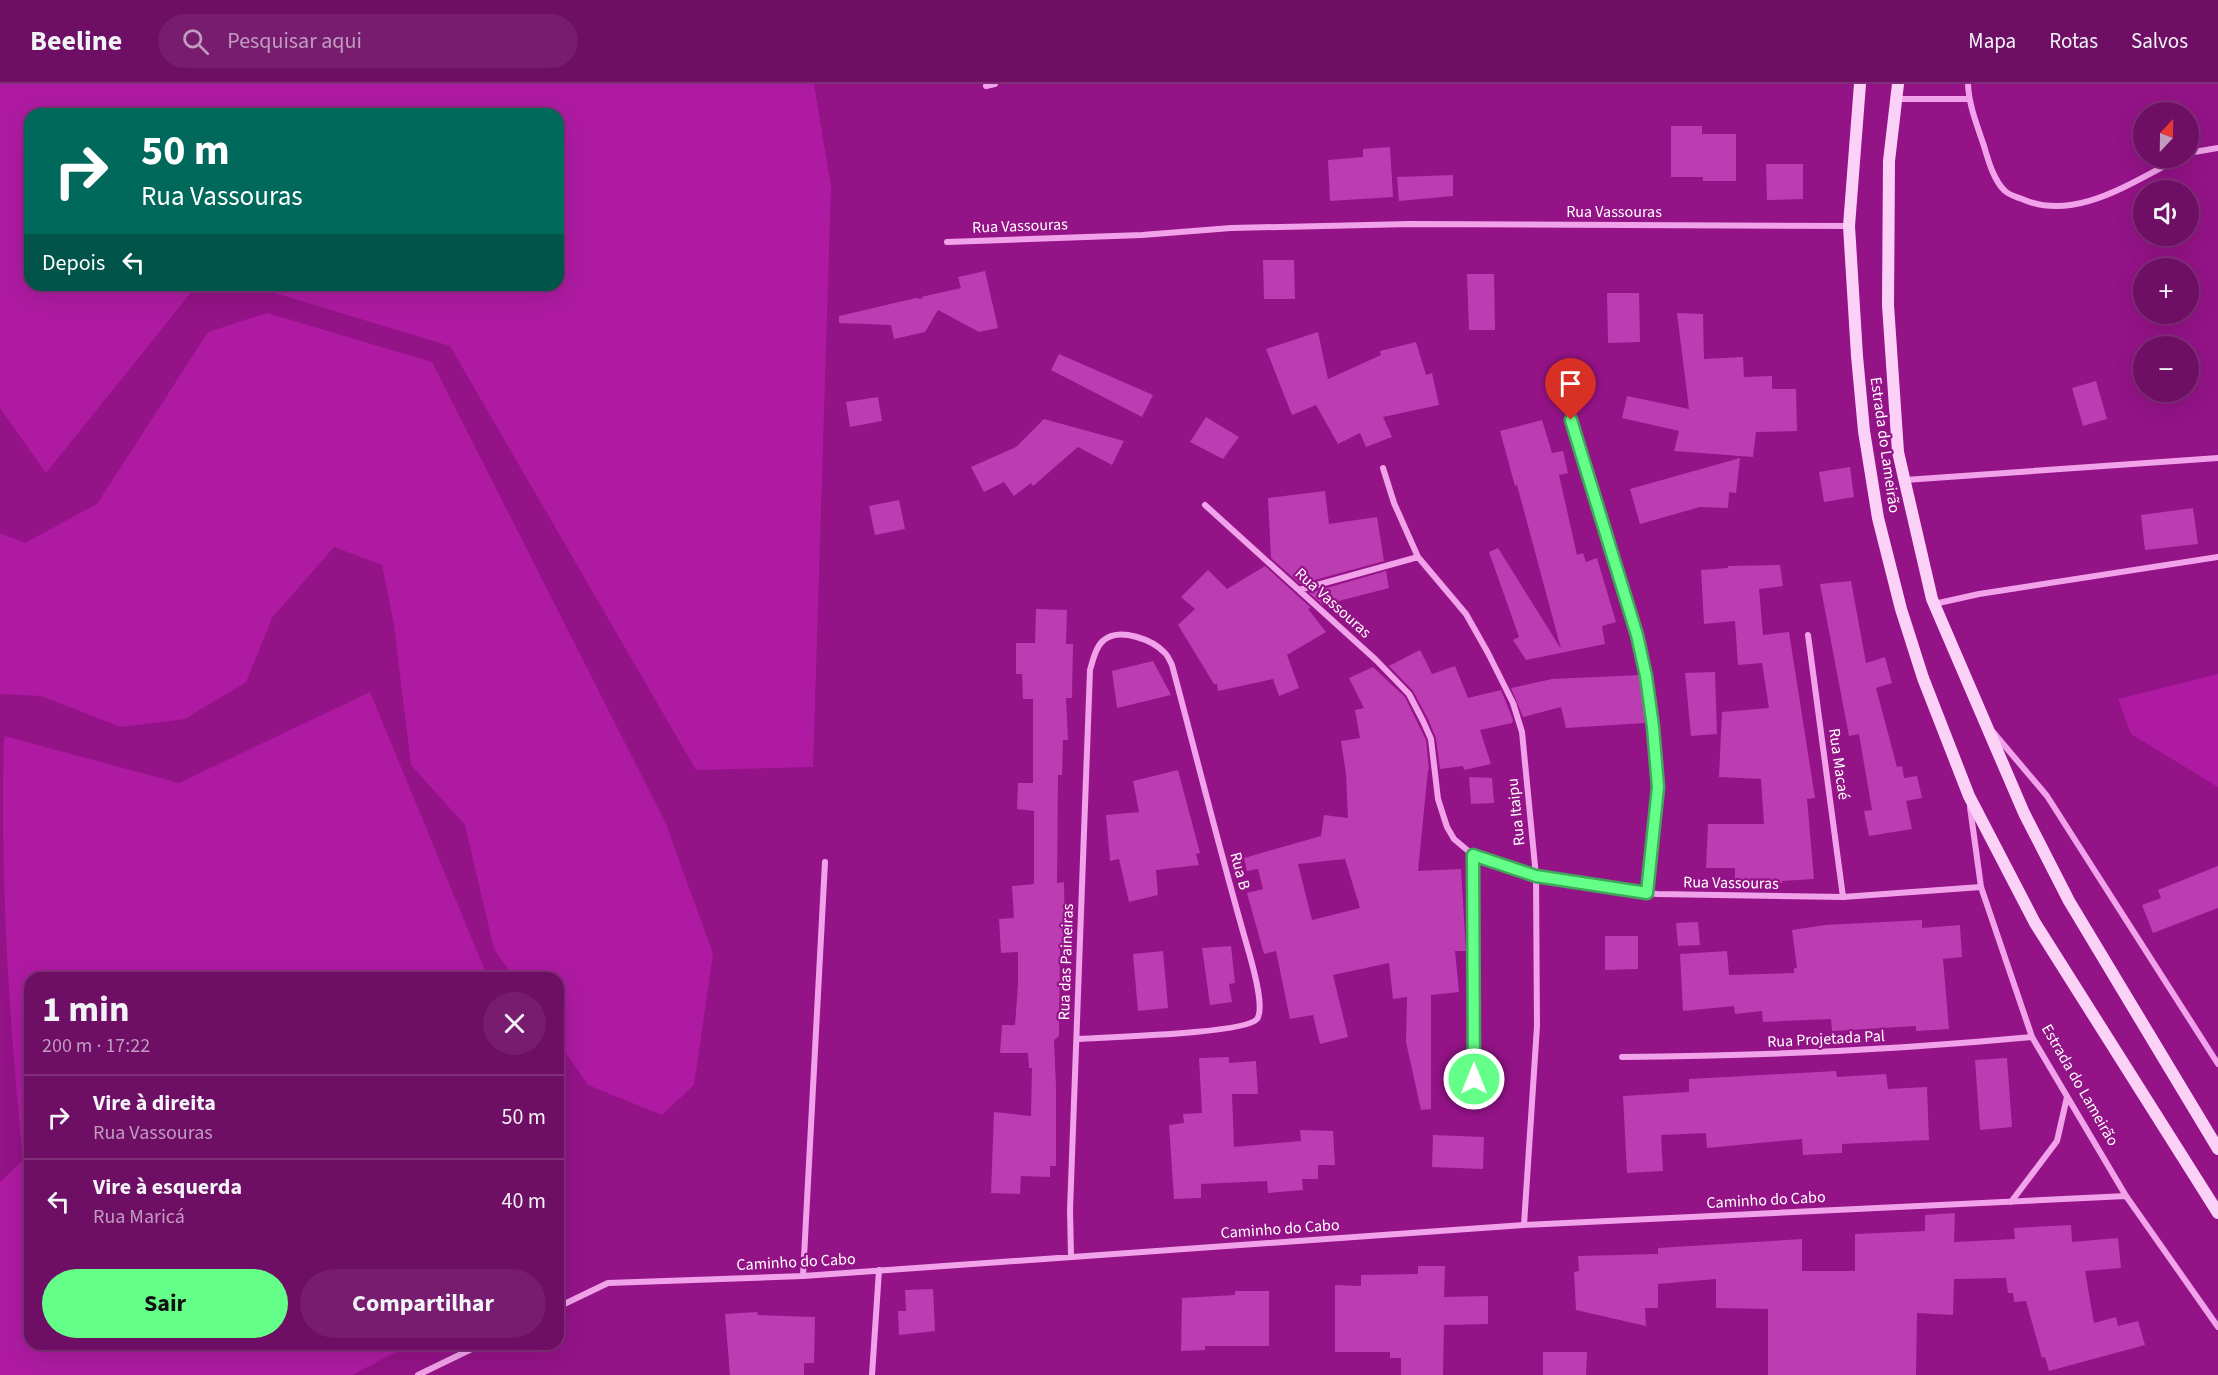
<!DOCTYPE html>
<html lang="pt">
<head>
<meta charset="utf-8">
<style>
	:root { --surface:#6f0e65; --page:#771c6e; --text:#f1f3f6; --muted:#c09cbf; --line:#812e79; --accent:#63ff89 }
	body { margin:0; font-family:"Source Sans 3",sans-serif; background:var(--page); color:var(--text); height:100vh; display:flex; flex-direction:column; font-size:22px; white-space:nowrap }
	* { box-sizing:border-box; margin:0 }
	p { font-size:20px; color:var(--muted) }
	.icon { flex:none; width:33px; height:33px; fill:none; stroke:currentColor; stroke-width:2; stroke-linecap:round; stroke-linejoin:round }
	.map { position:relative; flex:1; overflow:hidden }
	.sheet { position:absolute; left:24px; top:888px; width:540px; height:378px; display:flex; flex-direction:column; background:var(--surface); border-radius:18px; box-shadow:0 6px 24px #0002,0 0 0 2px var(--line) }
	.sheet>* { flex:none }
	.top-card { position:absolute; left:24px; top:24px; width:540px; height:183px; border-radius:18px; box-shadow:0 6px 24px #0002,0 0 0 2px var(--line); background:#00695c; color:#fff; overflow:hidden }
	.needle { width:39px; rotate:22deg }
	.fabs { position:absolute; left:2133px; top:18px; display:grid; gap:12px }
	.fabs a { display:grid; place-items:center; width:66px; height:66px; border-radius:50%; background:var(--surface); box-shadow:0 6px 24px #0002,0 0 0 2px var(--line); font-size:30px }
	.pin { position:absolute; display:grid; place-items:center; width:51px; height:51px; color:#fff; margin:-62px -26px; border-radius:50% 50% 50% 0; rotate:-45deg; box-shadow:0 0 6px #0007 }
	.pin .icon { rotate:45deg }
	.me { position:absolute; width:66px; margin:-33px; rotate:0deg; stroke-linejoin:round; filter:drop-shadow(0 0 4px #0008) }
	.turn { display:flex; align-items:center; gap:21px; height:126px; padding:0 18px; font-size:27px }
	.turn .icon { width:78px; height:78px; stroke-width:2.5 }
	.turn b { display:block; font-size:42px; line-height:51px }
	.then { display:flex; align-items:center; height:57px; padding:0 18px; background:#0003; gap:12px; font-size:22px }
	.round { display:grid; place-items:center; flex:none; width:63px; height:63px; border-radius:32px; background:var(--page) }
	.overview { display:flex; align-items:center; justify-content:space-between; height:102px; padding:0 18px }
	h1 { font-size:36px; font-weight:700; line-height:45px }
	.primary-button { display:flex; gap:12px; margin-top:auto; padding:12px 18px }
	.primary-button a { flex:1; height:69px; border-radius:36px; background:var(--accent); color:#111; font-size:24px; font-weight:700; line-height:69px; text-align:center }
	.primary-button a+a { background:var(--page); color:var(--text) }
	ul { padding:0; list-style:none }
	li { display:flex; align-items:center; gap:18px; height:84px; padding:0 18px; border-top:2px solid var(--line) }
	li div { flex:1 }
	li b { display:block; font-size:22px }
	li em { font-style:normal }
	header { display:flex; align-items:center; gap:36px; box-sizing:border-box; height:84px; padding:0 30px; background:var(--surface); border-bottom:2px solid var(--line) }
	header strong { font-size:28px }
	nav { display:flex; gap:33px; margin-inline-start:auto; font-size:21px }
	.search { width:420px; height:54px; background:var(--page); display:flex; align-items:center; gap:15px; box-sizing:border-box; padding:0 21px; border-radius:33px; color:var(--muted); font-size:22px }
	.map>svg:first-child { display:block }
</style>
</head>
<body>
<header>
<strong>Beeline</strong>
<div class="search"><svg class="icon" aria-label="search" viewBox="0 0 24 24"><circle cx="10" cy="10" r="6"/><path d="M15 15l6 6"/></svg>Pesquisar aqui</div>
<nav><a>Mapa</a><a>Rotas</a><a>Salvos</a></nav>
</header>
<div class="map">
<svg width="2218" height="1291" viewBox="0 0 2218 1291">
	<rect width="100%" height="100%" fill="#941387"/>
	<path fill="#ae1ba2" d="M0,0H814L831,103L813,683L696,686L450,262L248,201H558V30H30V201H197L46,389L0,324Z
		M267,229L432,278L666,740L713,870L694,1001L662,1031L588,1001L558,958V894H514L494,865L465,741L411,681L394,541L382,481L334,463L272,534L246,598L185,635L121,643L41,612L0,610V449L25,459L97,420L208,248Z
		M2218,590V703L2131,650L2118,615Z
		M370,608L488,894H30V1260H412L352,1291H0V1098L23,1076C9,935 0,794 4,652L179,699Z"/>
	<path fill="#bc3cb1" fill-rule="evenodd" d="M1671,42H1702V50H1736V97H1703V93H1671Z
		M1390,63L1393,113L1330,117L1328,76L1363,73V65Z
		M1766,80H1803V115L1767,116Z
		M1453,91V112L1399,117L1397,93Z
		M1263,176H1294L1295,215H1264Z
		M985,187L998,244L979,248L938,226L925,248L894,255L891,241L839,239V232L916,214L923,215L921,213L961,204L958,193Z
		M1467,190H1494L1495,246H1469Z
		M1607,209H1639L1640,258L1608,259Z
		M1677,229L1703,230L1704,275L1743,273L1744,293L1772,292V305H1796L1797,347L1756,348L1753,373L1674,367L1679,347L1622,334L1627,312L1689,325Z
		M1318,248L1328,295L1381,271L1380,267L1416,258L1426,291L1432,289L1439,321L1383,333L1392,353L1366,363L1360,349L1338,360L1316,321L1292,331L1266,265Z
		M1059,270L1153,311L1142,333L1051,286Z
		M2096,297L2107,335L2083,342L2072,304Z
		M878,313L882,337L850,343L846,318Z
		M1206,333L1239,353L1223,375L1190,358Z
		M1044,335L1124,357L1112,381L1078,363L1033,402L1031,399L1014,412L1004,398L984,408L971,383L1016,363Z
		M1542,336L1552,369L1563,367L1568,389L1559,391L1577,471L1583,469L1586,478L1597,474L1616,538L1602,542L1605,560L1526,576L1513,556L1519,553L1489,468L1498,464L1561,565L1517,401L1515,402L1500,347Z
		M1740,374L1736,409L1729,408L1728,424L1700,423L1640,440L1630,405Z
		M1850,383L1854,413L1824,418L1819,388Z
		M1325,407L1329,440L1377,433L1384,477L1300,500L1271,474L1268,414Z
		M899,416L905,445L875,451L869,422Z
		M2193,424L2198,460L2145,466L2141,431Z
		M1780,481L1783,502L1759,505L1763,551L1789,548L1815,714L1807,715L1814,795L1782,797V799L1771,800H1735V784H1706L1708,740H1764L1761,695L1719,693L1722,628L1769,624L1762,579L1738,581L1735,537L1704,540L1701,486L1728,484V482Z
		M1265,482L1311,524L1308,525L1326,548L1287,571L1299,604L1279,612L1273,595L1218,607L1217,600H1214L1178,541L1195,525L1181,513L1208,486L1227,505Z
		M1386,487L1389,504L1323,521L1309,509Z
		M1851,497L1866,579L1885,573L1892,599L1876,604L1897,683L1902,682L1904,694L1917,692L1922,714L1906,717L1912,745L1869,752L1864,727L1872,726L1859,650L1849,652L1820,500Z
		M1036,525L1067,526L1066,560H1073L1072,614H1066L1068,656H1063L1062,691H1058L1057,799L1064,798L1065,848H1063L1064,865H1060L1059,952L1054,956L1056,1002V1082H1050V1093L1021,1092L1020,1110L991,1109L994,1028L1031,1032L1032,984H1029L1028,969H1000L1002,941H1015L1018,901V868L1001,869L999,835L1014,834L1012,802L1034,800V727L1017,725L1018,699H1033V615H1023L1022,590H1016V559H1035Z
		M1420,566L1432,590L1455,582L1468,614L1501,606L1513,636L1512,639L1480,646L1491,680L1464,686L1463,682L1440,685L1436,654L1428,635L1413,607L1389,582Z
		M1153,577L1171,611L1117,624L1112,587Z
		M1373,583L1405,613L1426,656L1429,686H1428L1418,787L1461,785L1466,867H1455L1459,908L1431,911V1025L1421,1026L1406,958L1407,913L1393,915L1389,879L1333,891L1348,953L1320,960L1313,931L1290,935L1276,867L1264,870L1247,809L1263,805L1258,785L1247,787L1244,774L1321,752L1324,731L1348,734L1346,690L1341,657L1360,654L1355,626L1364,624L1349,594ZM1345,775L1360,824L1312,836L1298,780Z
		M1715,588L1717,650L1691,652L1685,589Z
		M1640,591L1645,639L1566,644L1561,623L1523,633L1511,604L1552,595Z
		M1178,686L1200,769L1196,770L1199,781L1156,786L1158,811L1129,818L1119,775L1110,777L1106,731L1139,728L1133,697Z
		M1469,693L1492,694L1494,719L1471,720Z
		M2218,782V824L2153,849L2142,821L2161,814L2158,806Z
		M1922,836V844L1960,841L1962,873L1943,875L1949,945L1916,947V942L1832,947L1831,935L1763,938L1762,927L1735,930L1734,922L1683,927L1680,870L1727,867L1729,891L1794,889V884H1797L1792,846L1825,841Z
		M1698,838L1700,861L1678,862L1676,839Z
		M1605,852H1638V885L1605,886Z
		M1231,862L1235,899L1229,900L1232,918L1210,921L1202,864Z
		M1163,867L1168,924L1138,927L1133,870Z
		M1229,973V979L1256,977L1258,1010H1232L1234,1063L1301,1057L1300,1046L1333,1047L1335,1081H1318V1095H1302L1303,1106L1268,1109L1267,1097L1201,1100V1114L1174,1115L1169,1041L1184,1039L1183,1030L1202,1029L1199,974Z
		M2007,974L2012,1043L1980,1046L1975,976Z
		M1836,987L1837,993L1886,990L1888,1005L1927,1003L1929,1056L1842,1060V1069L1803,1071L1802,1055L1707,1064L1706,1049L1661,1051L1663,1087L1627,1089L1623,1012L1689,1008V995Z
		M1433,1051L1484,1053L1483,1085L1432,1083Z
		M1955,1129L1954,1158L2015,1155L2014,1144L2071,1141L2072,1158L2118,1154L2121,1184L2085,1187L2094,1239L2116,1233L2118,1242L2138,1237L2145,1261L2049,1287L2045,1273L2042,1274L2026,1217L2014,1218L2013,1209H2008L2006,1194L1954,1195L1953,1231L1917,1229L1916,1291H1768V1225L1716,1224V1195L1658,1200V1224H1645L1646,1242L1576,1226L1574,1188L1579,1187L1578,1172L1658,1170V1164L1802,1155V1187H1855V1150L1925,1147V1131Z
		M1418,1182H1445L1444,1213L1488,1212V1240L1444,1241L1443,1291H1401V1274H1390V1268H1335V1201L1361,1202V1191L1418,1190Z
		M933,1205L935,1247L899,1251L898,1227H906L905,1206Z
		M1235,1207H1269V1262H1205V1266L1181,1267L1182,1214L1235,1211Z
		M757,1228L758,1231L815,1233L814,1279H804V1291H730L725,1230Z
		M1543,1268H1587L1586,1291H1543Z"/>
	<g fill="none" stroke-linecap="round" stroke-linejoin="round">
		<path stroke="#f2a2eb" stroke-width="6" d="M1968,0C1969,22 1977,41 1984,62C1988,76 1994,97 2005,107C2009,111 2017,113 2022,115C2075,139 2133,97 2180,74
			M986,2L995,0
			M1896,15H1968
			M2188,69L2218,64
			M947,158L1142,151L1231,144L1410,140L1849,142
			M1565,315L1637,551L1646,592L1653,643L1658,703L1647,809
			M1383,384L1394,419L1418,473L1466,530L1488,569L1513,619L1522,648L1536,792L1537,942L1524,1141
			M1905,396L2218,374
			M1205,421L1376,576L1409,610L1423,637L1431,655L1438,715L1447,743L1454,755L1473,771L1536,792L1657,810L1843,813L1981,803
			M1299,506L1418,473
			M1934,520L1979,510L2218,473
			M1808,551L1843,813
			M1993,648L2047,712L2218,980
			M1970,723L1981,803L2032,953L2126,1112L2218,1243
			M1473,771L1474,995
			M1622,973C1759,972 1895,966 2032,953
			M2011,1118L2057,1057L2067,1013
			M1071,1172L1070,1126L1090,586C1093,576 1096,562 1104,556C1120,543 1153,556 1165,569C1168,572 1170,577 1172,581C1198,678 1222,776 1250,872C1253,884 1265,924 1257,935C1245,950 1104,953 1077,955
			M803,1192L825,778
			M558,1223L608,1199L803,1192L1524,1141L2126,1112
			M418,1291L482,1260
			M872,1291L879,1186"/>
		<path stroke="#fcd1f8" stroke-width="12" d="M1860,0L1849,142L1857,272L1864,347L1878,434L1901,525L1923,594L1969,712L2035,839L2218,1129
			M1898,0L1889,77L1888,221L1898,368L1932,515L2024,729L2069,817L2218,1065"/>
	</g>
	<g fill="none" stroke-linecap="round" stroke-linejoin="round">
		<defs>
			<path id="route" d="M1474,995L1473,771L1536,792L1647,809L1658,703L1653,643L1646,592L1637,551L1571,336"/>
		</defs>
		<use href="#route" stroke="#40a659" stroke-width="15"/>
		<use href="#route" stroke="#63ff89" stroke-width="10"/>
	</g>
	<g text-anchor="middle" dominant-baseline="central" stroke-width="4.5" stroke-linejoin="round" paint-order="stroke">
		<g font-size="16" fill="#fff" stroke="#941387">
			<text x="1614" y="128">Rua Vassouras</text>
			<text transform="translate(1020 142) rotate(-2)">Rua Vassouras</text>
			<text transform="translate(1885 361) rotate(82)">Estrada do Lameirão</text>
			<text transform="translate(1333 519) rotate(42)">Rua Vassouras</text>
			<text transform="translate(1839 680) rotate(82)">Rua Macaé</text>
			<text transform="translate(1516 728) rotate(-96)">Rua Itaipu</text>
			<text transform="translate(1240 787) rotate(75)">Rua B</text>
			<text transform="translate(1731 799) rotate(1)">Rua Vassouras</text>
			<text transform="translate(1066 878) rotate(-88)">Rua das Paineiras</text>
			<text transform="translate(1826 955) rotate(-3)">Rua Projetada Pal</text>
			<text transform="translate(2080 1001) rotate(60)">Estrada do Lameirão</text>
			<text transform="translate(1766 1116) rotate(-3)">Caminho do Cabo</text>
			<text transform="translate(1280 1145) rotate(-4)">Caminho do Cabo</text>
			<text transform="translate(796 1178) rotate(-3)">Caminho do Cabo</text>
		</g>
	</g>
</svg>
<div class="fabs">
<a><svg class="needle" viewBox="-14 -14 28 28"><path d="M0-13l5 13h-10z" fill="#e53935"/><path d="M0 13l5-13h-10z" fill="#c09cbf"/></svg></a>
<a><svg class="icon" aria-label="sound" viewBox="0 0 24 24"><path d="M4 9h4l5-4v14l-5-4H4zM17 9q2 3 0 6"/></svg></a>
<a>+</a>
<a>−</a>
</div>
<div class="pin" style="left:1571px;top:336px;background:#d93025"><svg class="icon" aria-label="arrive" viewBox="0 0 24 24"><path d="M6 21V4h12l-3 4 3 4H6"/></svg></div>
<svg class="me" style="left:1474px;top:995px" viewBox="-20 -20 40 40"><circle r="17" fill="#63ff89" stroke="#fff" stroke-width="3"/><path d="M0-11L8 9 0 5-8 9z" fill="#fff"/></svg>
<div class="top-card">
<div class="turn"><svg class="icon" aria-label="right" viewBox="0 0 24 24"><path d="M7 20v-9h11M14 6l5 5-5 5"/></svg><div><b>50 m</b>Rua Vassouras</div></div>
<div class="then">Depois<svg class="icon" aria-label="left" viewBox="0 0 24 24"><path d="M17 20v-9H6M10 6l-5 5 5 5"/></svg></div>
</div>
<section class="sheet">
<div class="overview"><div><h1>1 min</h1><p>200 m · 17:22</p></div><a class="round"><svg class="icon" aria-label="close" viewBox="0 0 24 24"><path d="M6 6l12 12M18 6L6 18"/></svg></a></div>
<ul>
<li><svg class="icon" aria-label="right" viewBox="0 0 24 24"><path d="M7 20v-9h11M14 6l5 5-5 5"/></svg><div><b>Vire à direita</b><p>Rua Vassouras</p></div><em>50 m</em></li>
<li><svg class="icon" aria-label="left" viewBox="0 0 24 24"><path d="M17 20v-9H6M10 6l-5 5 5 5"/></svg><div><b>Vire à esquerda</b><p>Rua Maricá</p></div><em>40 m</em></li>
</ul>
<div class="primary-button"><a>Sair</a><a>Compartilhar</a></div>
</section>
</div>
</body>
</html>
